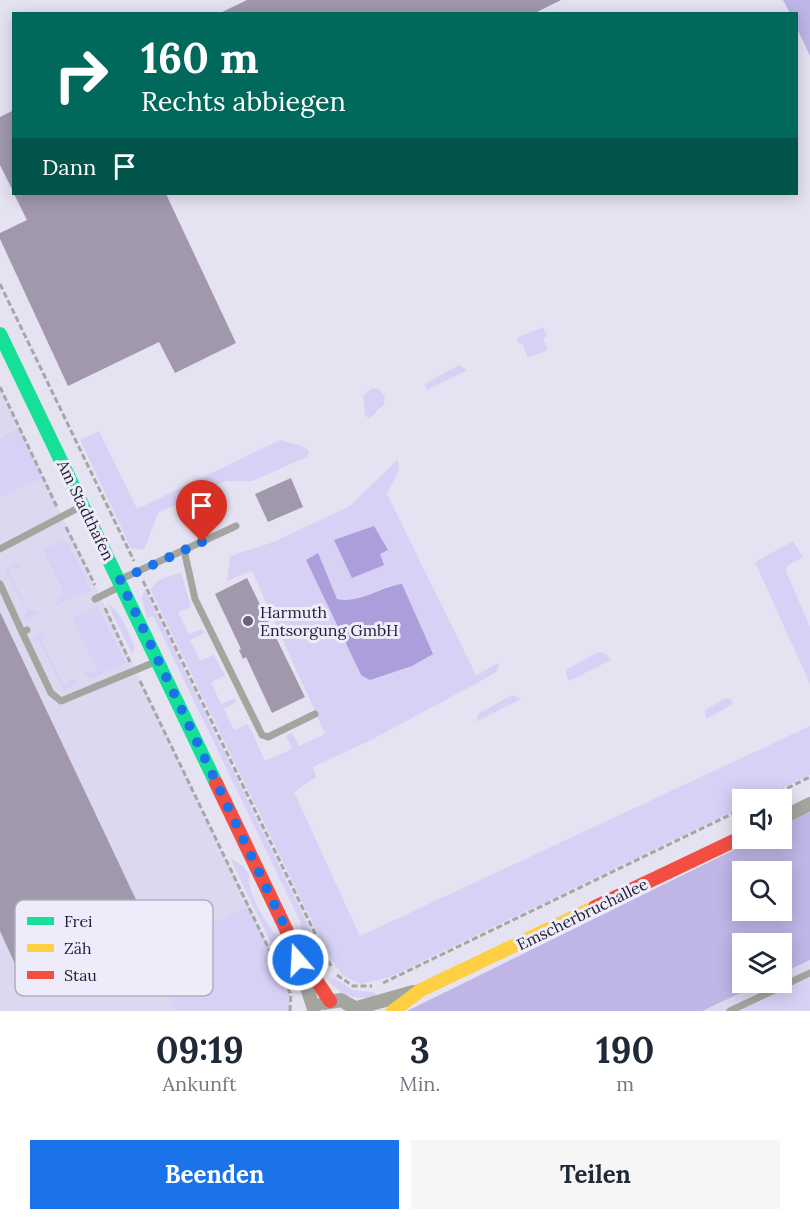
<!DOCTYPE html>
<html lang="de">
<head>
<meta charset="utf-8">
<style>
	:root { --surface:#fff; --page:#f6f6f7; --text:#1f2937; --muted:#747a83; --accent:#1a73e8 }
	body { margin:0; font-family:Lora,serif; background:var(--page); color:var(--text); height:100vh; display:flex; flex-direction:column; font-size:22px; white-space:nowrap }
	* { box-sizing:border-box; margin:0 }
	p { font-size:20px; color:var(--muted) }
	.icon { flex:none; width:33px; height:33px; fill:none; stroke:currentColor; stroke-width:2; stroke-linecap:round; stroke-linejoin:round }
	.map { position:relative; height:1011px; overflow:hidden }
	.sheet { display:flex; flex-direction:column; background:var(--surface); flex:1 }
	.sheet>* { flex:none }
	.top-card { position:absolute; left:12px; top:12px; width:786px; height:183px; border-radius:0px; box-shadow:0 3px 15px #0003; background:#00695c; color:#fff; overflow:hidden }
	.fabs { position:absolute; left:732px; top:789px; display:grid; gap:12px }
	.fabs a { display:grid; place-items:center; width:60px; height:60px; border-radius:0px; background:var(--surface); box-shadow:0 3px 15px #0003; font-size:30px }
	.pin { position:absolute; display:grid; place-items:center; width:51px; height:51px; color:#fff; margin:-62px -26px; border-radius:50% 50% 50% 0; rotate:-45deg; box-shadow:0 0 6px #0007 }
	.pin .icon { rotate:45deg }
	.me { position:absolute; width:66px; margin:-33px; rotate:341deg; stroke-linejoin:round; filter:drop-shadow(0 0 4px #0008) }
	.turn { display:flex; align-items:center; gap:21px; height:126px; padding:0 30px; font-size:27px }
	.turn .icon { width:78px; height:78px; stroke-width:2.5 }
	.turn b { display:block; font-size:42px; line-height:51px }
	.then { display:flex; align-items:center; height:57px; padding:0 30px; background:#0003; gap:12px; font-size:22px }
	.eta { display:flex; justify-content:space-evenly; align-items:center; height:102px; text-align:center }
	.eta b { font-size:36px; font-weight:700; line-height:42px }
	.button { display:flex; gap:12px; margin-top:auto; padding:12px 30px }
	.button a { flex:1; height:69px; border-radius:0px; background:var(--accent); color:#fff; font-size:24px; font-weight:700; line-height:69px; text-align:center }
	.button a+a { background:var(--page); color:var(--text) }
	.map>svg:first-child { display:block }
</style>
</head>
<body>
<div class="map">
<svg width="810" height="1011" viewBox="0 0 810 1011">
	<rect width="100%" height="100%" fill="#e5e3f2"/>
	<path fill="#dcd8ef" d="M0,387L290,993V1011H0Z
		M810,960V1011H702L762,983L782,982V973Z"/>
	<path fill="#d7d1f5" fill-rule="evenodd" d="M543,327L547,336L543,338L548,350L528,358L522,343L519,344L516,338Z
		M459,365L468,370L427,390L425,384Z
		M372,388L379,389L385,396L384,404L369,419L365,415L363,396Z
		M19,427L42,478L0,498V439Z
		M99,431L137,509L280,440L305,447L309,452L307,457L252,481H225L158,513L144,550L131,548L80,440Z
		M398,459L399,471L387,494L476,675L498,663L499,667L496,672L479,682L371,740L313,767L316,777L294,792L360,936L810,726V775L758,799L742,800V807L390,977L360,984L342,975L327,952L150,589L159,580L181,572L191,607L178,612L189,634L202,629L204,633L190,640L200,661L214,655L225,676L211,682L221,704L235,698L236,702L224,709L234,730L248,724L265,761L292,749L286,736L292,733L299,746L325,734L252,571L227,581L230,556L271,543L350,506ZM317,553L337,599L350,602L391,585L361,676L306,560Z
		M64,541L68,543L91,590L54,606L63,591L42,549Z
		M793,541L803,557L787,566L786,571L810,627V684L755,562Z
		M18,562L21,569H8L27,609L42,612L22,620L27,612L4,569Z
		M145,589L325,960L320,970L300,935L301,923L153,616L147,618L142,598Z
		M107,603C121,610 129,634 135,648L132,654Z
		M97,606L126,663L89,679L83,671L98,673L72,618Z
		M45,632L41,638L65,686L73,677L76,683L64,691L38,640L33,642L32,640L37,634Z
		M599,652L606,654L611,660L569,681L566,674L567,669Z
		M512,695L521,699L476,722L478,714Z
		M726,698L731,699L733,704L706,719L705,710Z
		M230,858L243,866L249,874C247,898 269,926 282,944C290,955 293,971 298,983H290Z
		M248,906L290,993V1011H176L149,954Z
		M334,978L353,990L374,992L377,996C357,1001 341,996 328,980Z
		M810,978V1011H741Z"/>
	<path fill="#bfb5e7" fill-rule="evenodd" d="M783,0H810V56L797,28L796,14L790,13Z
		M810,812V960L782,973V944H742V982L762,983L702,1011H407L756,839L782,838V826ZM742,872H782V910H742Z"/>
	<path fill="#ab9eda" d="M374,526L388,550L380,554L384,565L352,578L334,540Z
		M318,553L337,599C360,604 379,587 402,584L433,654L412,666L370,680L361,675L306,560Z"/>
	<path fill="#a198ac" d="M247,0H561L533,14H218Z
		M14,110V193L0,165V117Z
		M14,194H166L236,343L175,373L159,342L68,386L0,239V233L27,220Z
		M291,478L303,507L268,522L255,494Z
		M247,578L305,697L272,713L246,657L243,659L239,650L241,649L215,594Z
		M0,612L148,925L24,984L0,931Z"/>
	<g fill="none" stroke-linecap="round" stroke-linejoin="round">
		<path stroke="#a6a6a4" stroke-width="3" stroke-dasharray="6 3" stroke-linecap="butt" d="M0,284L134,561
			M0,387L57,507
			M66,527L95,585
			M143,581L331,966
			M105,608L130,662
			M140,681L290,993
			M763,800L810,777
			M337,975L353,986H372
			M383,983L742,809
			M290,1011L291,992"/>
		<path stroke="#a5a59f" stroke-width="7" d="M0,549L80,507
			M184,550L195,599L262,735L268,737L315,714
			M119,580L236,526
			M0,584L22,632
			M95,599L119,587
			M27,630L22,632L51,693L61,701L155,662
			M730,1011L810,973"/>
		<path stroke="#a5a59f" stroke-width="14" d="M782,818L810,804
			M298,960L314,1009
			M324,1003L341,1000L360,1011
			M357,1008L413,992"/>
		<path stroke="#16e098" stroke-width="14" d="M0,334L216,783"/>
		<path stroke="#ffcf43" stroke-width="14" d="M393,1011L421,990L595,907"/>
		<path stroke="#f24e42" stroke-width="14" d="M216,783L295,948L330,1001
			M595,907L742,837"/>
	</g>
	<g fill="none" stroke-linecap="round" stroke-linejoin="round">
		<path stroke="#1a73e8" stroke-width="10" stroke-dasharray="0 18" d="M202,542L120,580L295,948L298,960"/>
	</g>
	<circle fill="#666278" stroke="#eeecfa" stroke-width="2" cx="248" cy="621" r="6"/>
	<g text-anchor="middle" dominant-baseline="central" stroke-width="6" stroke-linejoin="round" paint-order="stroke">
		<g font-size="16" fill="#221d36" stroke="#eeecfa">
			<text transform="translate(86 510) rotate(64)">Am Stadthafen</text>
			<text transform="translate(582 914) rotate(-26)">Emscherbruchallee</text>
		</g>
		<g font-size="16" fill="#221d36" stroke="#eeecfa" text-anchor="start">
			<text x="260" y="612">Harmuth<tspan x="260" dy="18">Entsorgung GmbH</tspan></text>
		</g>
	</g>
	<rect x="15" y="900" width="198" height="96" rx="9" fill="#eeecfa" stroke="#b1aebf" stroke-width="1.5"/>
	<rect x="27" y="917" width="27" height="8" fill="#16e098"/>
	<rect x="27" y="944" width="27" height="8" fill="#ffcf43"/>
	<rect x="27" y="971" width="27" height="8" fill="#f24e42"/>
	<g font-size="16" fill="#221d36">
		<text x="64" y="927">Frei</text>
		<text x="64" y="954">Zäh</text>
		<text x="64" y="981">Stau</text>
	</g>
</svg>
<div class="fabs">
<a><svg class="icon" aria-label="sound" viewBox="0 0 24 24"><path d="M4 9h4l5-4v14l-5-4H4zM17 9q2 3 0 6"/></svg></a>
<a><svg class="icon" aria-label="search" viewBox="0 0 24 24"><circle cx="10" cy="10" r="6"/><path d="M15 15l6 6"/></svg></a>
<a><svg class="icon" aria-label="layers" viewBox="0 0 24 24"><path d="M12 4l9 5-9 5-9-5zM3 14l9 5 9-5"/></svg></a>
</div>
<div class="pin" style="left:202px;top:542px;background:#d93025"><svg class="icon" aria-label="arrive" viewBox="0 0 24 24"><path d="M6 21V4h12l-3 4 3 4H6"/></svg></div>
<svg class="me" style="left:298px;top:960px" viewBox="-20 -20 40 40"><circle r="17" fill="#1a73e8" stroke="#fff" stroke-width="3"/><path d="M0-11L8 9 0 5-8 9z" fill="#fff"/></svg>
<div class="top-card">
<div class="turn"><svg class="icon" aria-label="right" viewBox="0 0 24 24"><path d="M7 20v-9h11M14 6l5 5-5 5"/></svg><div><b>160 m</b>Rechts abbiegen</div></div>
<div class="then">Dann<svg class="icon" aria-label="arrive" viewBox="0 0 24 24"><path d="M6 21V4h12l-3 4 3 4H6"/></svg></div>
</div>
</div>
<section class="sheet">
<div class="eta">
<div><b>09:19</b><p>Ankunft</p></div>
<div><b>3</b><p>Min.</p></div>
<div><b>190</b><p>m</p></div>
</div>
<div class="button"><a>Beenden</a><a>Teilen</a></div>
</section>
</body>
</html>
